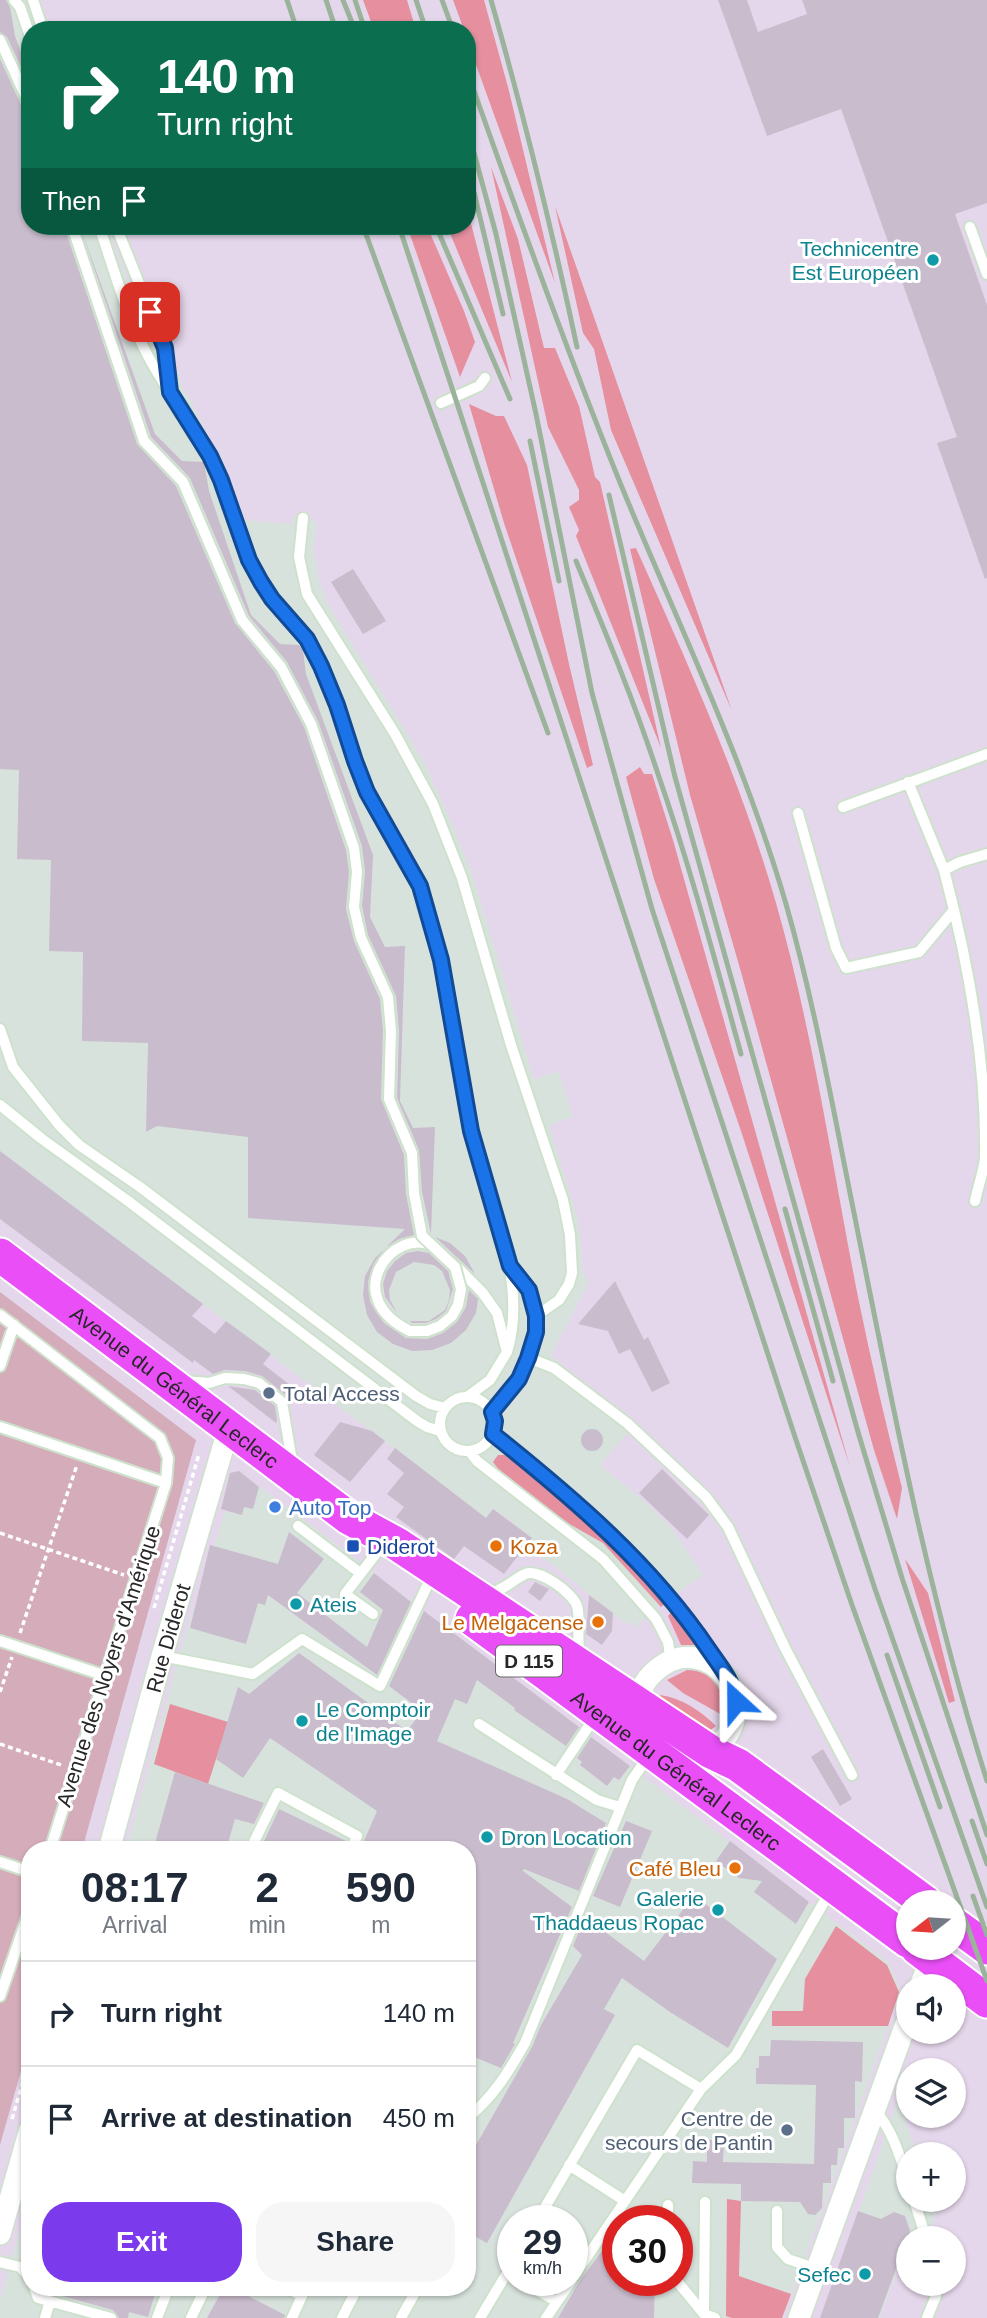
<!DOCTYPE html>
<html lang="en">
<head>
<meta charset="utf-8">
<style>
	:root { --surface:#fff; --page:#f6f6f7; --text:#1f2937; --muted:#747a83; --line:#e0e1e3; --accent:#7c3aed }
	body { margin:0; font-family:Helvetica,sans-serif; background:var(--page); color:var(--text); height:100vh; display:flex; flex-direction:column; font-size:26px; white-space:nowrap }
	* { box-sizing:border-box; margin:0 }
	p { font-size:23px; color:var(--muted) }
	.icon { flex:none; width:38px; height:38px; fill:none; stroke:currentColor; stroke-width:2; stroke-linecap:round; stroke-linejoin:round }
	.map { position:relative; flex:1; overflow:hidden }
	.sheet { position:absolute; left:21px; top:1841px; width:455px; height:455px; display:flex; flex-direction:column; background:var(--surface); border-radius:28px; box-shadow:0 2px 5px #0004 }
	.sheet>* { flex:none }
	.banner { position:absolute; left:21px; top:21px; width:455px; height:214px; border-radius:28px; box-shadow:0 2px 5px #0004; background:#0b6e4f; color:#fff; overflow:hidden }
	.needle { width:46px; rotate:253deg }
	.fabs { position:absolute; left:896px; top:1890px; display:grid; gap:14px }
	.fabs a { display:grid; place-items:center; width:70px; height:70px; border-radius:50%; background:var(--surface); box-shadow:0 2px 5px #0004; font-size:35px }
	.speed { position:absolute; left:497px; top:2205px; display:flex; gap:14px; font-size:35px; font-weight:700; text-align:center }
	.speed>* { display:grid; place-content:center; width:91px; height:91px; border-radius:50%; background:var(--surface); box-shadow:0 2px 5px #0004; line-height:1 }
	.speed small { font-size:18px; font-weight:400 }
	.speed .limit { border:10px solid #d22; background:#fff; color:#111 }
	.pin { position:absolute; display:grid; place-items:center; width:60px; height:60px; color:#fff; margin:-30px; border-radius:14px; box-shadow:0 4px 10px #0006 }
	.me { position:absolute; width:77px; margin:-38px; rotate:336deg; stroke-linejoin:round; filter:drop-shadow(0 0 5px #0008) }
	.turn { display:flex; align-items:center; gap:24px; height:147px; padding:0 21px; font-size:32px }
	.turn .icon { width:91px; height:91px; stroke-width:2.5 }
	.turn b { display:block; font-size:49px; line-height:60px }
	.then { display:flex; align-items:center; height:66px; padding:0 21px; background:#0003; gap:14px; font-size:26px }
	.eta { display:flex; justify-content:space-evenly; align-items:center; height:119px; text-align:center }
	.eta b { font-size:42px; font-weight:700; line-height:49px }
	.primary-button { display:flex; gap:14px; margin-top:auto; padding:14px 21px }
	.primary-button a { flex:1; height:80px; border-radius:28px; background:var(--accent); color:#fff; font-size:28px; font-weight:700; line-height:80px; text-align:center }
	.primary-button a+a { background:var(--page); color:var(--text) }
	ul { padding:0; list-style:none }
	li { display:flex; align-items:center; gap:21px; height:105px; padding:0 21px; border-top:2px solid var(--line) }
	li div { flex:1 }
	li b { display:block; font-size:26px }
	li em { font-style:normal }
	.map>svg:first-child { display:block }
</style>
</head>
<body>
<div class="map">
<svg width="987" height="2318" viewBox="0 0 987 2318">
	<rect width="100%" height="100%" fill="#e5d7eb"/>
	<path fill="#d8e2dd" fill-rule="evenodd" d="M0,0H25L36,30H30V226H106L156,350L171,348L182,387L191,401L221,464L242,520L292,524L294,516L317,522L314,548L319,580L329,606L423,760L450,819L472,873L534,1079L559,1071L573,1117L549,1126L579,1223L583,1271L589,1282L551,1356L635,1424L600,1465L650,1506L673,1530L703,1575L651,1612L637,1627L629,1622L625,1624L557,1568L525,1547L532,1538L494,1509L486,1518L0,1151Z
		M237,1475L259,1486L888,1962L901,1991L783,2318H0V2300L30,2193V2287H467V1850H126L181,1648ZM513,2221H572V2280H513ZM618,2221H677V2280H618Z
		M898,2099L917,2154H908V2200H933L937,2213L926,2238H908V2269L899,2266L880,2318H822Z"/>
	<path fill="#e58f9f" d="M363,0H407L416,30H374Z
		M453,0H484L508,87L555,283L467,40V30H464Z
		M491,167L518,239L544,348H555L579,406L595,477L600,482L661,748L576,536L579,530L569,507L579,500V490L548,427Z
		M555,206L732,711L611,430L594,349L583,333Z
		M467,208L512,382L447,226H467Z
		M407,226H427L464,311L475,342L460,377Z
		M469,404L496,416H504L527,465L569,664L593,765L587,768L504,523Z
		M636,548C688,664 741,781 776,903C813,1032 832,1165 858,1297C871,1361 886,1425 902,1488L897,1519L874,1450L739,965L690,795L630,549Z
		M640,767L644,774H652L673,840L850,1467L741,1131L654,879L626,777Z
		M498,1455H504L513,1459L596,1526L667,1602L661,1607L603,1543L564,1521L499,1470L493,1462Z
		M905,1559L928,1593L955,1701L949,1703Z
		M673,1610L694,1638V1645H681L668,1616Z
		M687,1670C712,1670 727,1691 722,1715L683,1693L667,1680Z
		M660,1695C682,1698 701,1711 716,1726L709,1731L662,1702Z
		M170,1704L228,1722L208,1784L154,1764Z
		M836,1926L887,1965L899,1992L888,2026H772V2011H803L805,1979Z
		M727,2199L741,2201L739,2276L791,2294L782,2318H732L726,2316Z"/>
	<path fill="#d5adba" d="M0,1292L196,1440L82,1850H30V2039L0,2145Z"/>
	<path fill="#c9bccc" d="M0,0H6L10,7L15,36L30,77V86L7,37L0,32Z
		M718,0H747L758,32L807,14L802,0H987V203L955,214L987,305V578L985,579L937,443L957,437L841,109L767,136Z
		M0,59L23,109L30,114V226H64L137,444L176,486L235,623L274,671L304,727L346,850L349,872L346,909L354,941L380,999L383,1031L381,1099L404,1155L406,1194L414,1235L399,1239L385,1248L374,1263L368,1282L370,1302L384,1323L406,1338L427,1339L443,1333L457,1322L466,1307L469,1290L478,1299L476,1313L466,1330L451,1343L432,1350L412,1351L393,1344L377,1332L367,1315L363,1295L365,1276L375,1258L405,1229L248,1218V1137L157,1126L146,1132L148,1043L82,1041L83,952L49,951L51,860L17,859L19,770L0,769Z
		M80,226L155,434L182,461L204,462L209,491L251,615L280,644L299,645L303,651L306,674L373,855L370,917L385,947L405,946L400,1101L413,1128L435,1127L431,1234L422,1192L419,1150L397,1098L399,1031L396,996L368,935L362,906L365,872L362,846L318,721L287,662L249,616L190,478L151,437Z
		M353,569L386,621L363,634L331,582Z
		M0,1151L203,1304L192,1316L215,1334L226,1321L271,1354L263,1364L299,1392L290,1404L287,1396L262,1376L245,1371L225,1370L213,1374L194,1360L193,1363L0,1219Z
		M435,1237L450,1243L465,1256L475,1274Z
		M418,1251L429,1253L448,1271L453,1289L446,1311L436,1319L426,1323H412L410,1321H429L445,1310L449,1300L450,1290L442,1271L434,1265L414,1262L396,1272L389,1290L390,1300L397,1313L385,1297L383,1284L387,1271L395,1261L406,1253Z
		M615,1281L644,1340L648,1337L670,1383L652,1392L630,1349L619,1354L608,1331L578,1324Z
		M228,1386L255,1390L275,1406L277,1421L276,1423Z
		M340,1422L372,1431L385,1441L350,1482L314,1455Z
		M581 1440a11 11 0 1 1 22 0a11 11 0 1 1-22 0Z
		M395,1448L486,1518L493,1509L532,1538L504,1574L464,1546L454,1559L396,1517L404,1507L387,1494L404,1473L387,1459Z
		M662,1469L709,1515L687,1539L639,1493Z
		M239,1471L259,1487L253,1509L244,1507L242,1515L221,1509L230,1473Z
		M289,1532L324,1559L297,1593L367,1647L383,1610L360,1592L374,1573L411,1602L377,1675L268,1595L265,1605L258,1603L246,1644L190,1628L210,1545L278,1564Z
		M535,1582L549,1589L540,1601L528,1592Z
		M589,1595L613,1613L612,1631L602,1645L586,1634Z
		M424,1611L579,1727L566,1746L514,1710L515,1708L477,1680L467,1704L455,1699L437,1741L567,1799L606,1823L579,1891L524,1869L523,1871L572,1907L513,2043L515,2044L501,2068L467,2054V1850H360L377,1811L270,1738L243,1778L216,1759L238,1687L249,1694L299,1653L407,1731L422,1711L389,1686Z
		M591,1737L630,1766L619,1780L614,1777L607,1786L580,1765L582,1762L577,1758Z
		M823,1749L852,1799L840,1806L811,1757Z
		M175,1772L264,1803L254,1824L235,1819L226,1850H153Z
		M279,1809L346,1841L343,1850H260Z
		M626,1821L652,1831L620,1907L593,1896Z
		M730,1841L809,1902L796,1924L754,1892L762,1881L739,1878L716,1861Z
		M694,1895L777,1959L728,2048L670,2012L622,1978L604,2009L615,2015L487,2243L467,2232V2161L532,2047L541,2025L582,1955L573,1946L585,1917L644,1961Z
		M771,2040L863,2042L862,2082L855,2081V2118H844V2148H838L837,2165H831V2183H823L822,2208L815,2215L808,2214L800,2202L741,2201V2184L692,2183L693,2161L707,2162V2140H724L723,2162L814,2164L816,2085L756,2084V2068H759V2056H770Z
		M858,2211L881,2219L894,2212L905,2216L910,2231L878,2318H820Z
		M618,2229V2280H655L654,2318H558L579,2282Z
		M572,2231L588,2241L572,2265Z
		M64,2287H157L148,2317L129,2312L128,2318H119L113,2310L62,2296Z
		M224,2287H231L285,2315L284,2318H207Z"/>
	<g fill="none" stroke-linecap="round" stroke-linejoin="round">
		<defs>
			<path id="lane" d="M14,0L20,7L30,36
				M33,0L43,30
				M0,40L30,106
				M99,226C113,266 124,308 143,346C161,385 190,418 210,456C231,496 238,541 260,580C278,611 305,632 320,665C340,705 348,750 367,791C382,824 407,853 420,887C451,965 452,1051 472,1132C488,1200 529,1282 507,1352
				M116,226L165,348L169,389
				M970,227L987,274
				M441,403L479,386L485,378
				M303,518L299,557L307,594L395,734L433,804L462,878L511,1045L563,1200L570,1235L572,1273L569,1284L559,1300L536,1316
				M908,782L944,870
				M843,807L987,754
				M798,813L836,948L846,968L919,952L954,910
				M0,1029L13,1067L59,1125L79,1145L140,1187L416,1396L430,1404L445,1408
				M0,1105L42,1139L128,1201L417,1421L427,1427L440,1431
				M975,1201C978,1187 983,1173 985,1159C987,1065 968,961 944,870L960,862L987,854
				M453,1263L482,1292L497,1313L507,1352L490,1380L467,1397
				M0,1315L160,1438L168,1458L166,1483L50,1850
				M410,1331C338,1296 394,1226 433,1246
				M529,1358L554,1368L627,1423L706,1497L728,1527L785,1648L852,1775
				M0,1366L14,1325
				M184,1381L209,1383L225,1378L244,1379L259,1383L282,1402L293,1467
				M440 1424a27 27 0 1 1 54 0a27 27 0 1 1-54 0Z
				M492,1412C521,1384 552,1329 528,1288C524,1281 516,1274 511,1267
				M0,1427L166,1483
				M493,1434C537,1469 584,1505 623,1545C658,1582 689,1620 717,1662
				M470,1452L477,1461L603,1559L656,1619L668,1642L671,1662
				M298,1526L360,1573
				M487,1594C503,1591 511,1581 525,1574C539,1568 573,1593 577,1606C581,1619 576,1639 580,1655
				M373,1614L345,1594L378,1551
				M0,1641L106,1676
				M162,1656L253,1674L302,1639L380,1686L427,1586
				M479,1724L597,1800L620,1807
				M556,1775L597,1714
				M250,1850L278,1793L357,1836L351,1850
				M0,1862L30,1872
				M0,1996L30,1909
				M875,2110C893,2131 900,2156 908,2182
				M467,2118C493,2098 509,2071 525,2043L632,1780L650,1754
				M569,2165L625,2201
				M914,2200L926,2238
				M705,2202L704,2314L715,2318
				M668,2205V2221
				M777,2211V2247L788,2259L817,2269
				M537,2221L637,2050L701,2089
				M0,2262L20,2267L30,2278
				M572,2279L701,2089L736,2055L832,1888
				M520,2280L557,2302
				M676,2280L704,2314
				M34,2287L38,2298L111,2318
				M285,2287L302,2296
				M45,2318L50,2301
				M157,2318L169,2287
				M191,2318L206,2287
				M292,2318L306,2287
				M342,2318L358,2287
				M401,2318L418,2287
				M480,2318L513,2263
				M546,2318L572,2280
				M927,2318L936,2296L938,2284"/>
			<g id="street">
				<path d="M641,1714C638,1698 640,1686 652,1674C707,1620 778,1711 704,1757"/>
				<path id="s1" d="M109,1850L162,1656L229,1427"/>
				<path d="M920,1986L932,1958L939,1955"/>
				<path d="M0,2234L30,2129"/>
				<path d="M799,2318L908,2018"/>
			</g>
			<g id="primary">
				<path id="s2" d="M0,1255L349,1518L397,1544L711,1752L738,1765L925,1902"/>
				<path id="s3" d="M472,1619L908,1941"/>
				<path d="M954,1924L987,1948"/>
				<path d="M917,1948L987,2001"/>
			</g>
		</defs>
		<use href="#lane" stroke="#cde1cc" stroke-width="14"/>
		<use href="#street" stroke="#cde1cc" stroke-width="24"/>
		<use href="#primary" stroke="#fff" stroke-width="37"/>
		<path stroke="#fff" stroke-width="3.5" stroke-dasharray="5 3.5" stroke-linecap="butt" d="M0,1533L124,1575
			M154,1608L199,1454
			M20,1633L77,1465
			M0,1692L12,1657
			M0,1744L64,1766
			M12,2119L30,2057"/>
		<use href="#lane" stroke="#fff" stroke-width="10"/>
		<use href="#street" stroke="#fff" stroke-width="21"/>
		<use href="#primary" stroke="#ea4ff7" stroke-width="33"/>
		<path stroke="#9ab39a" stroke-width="5" d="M287,0L297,30
			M326,0L336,30
			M343,0L355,30
			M355,0L365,30
			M416,0L426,30
			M442,0L453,30
			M491,0C524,115 552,230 577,347
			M467,71C516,210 566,349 621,485C678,624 744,759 786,904C814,1002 832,1103 852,1203C891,1397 927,1592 987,1781
			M467,127L496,234L536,414L592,693L652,909L875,1589L987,1907
			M474,192L503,314
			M363,226L548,733
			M399,226L794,1434L852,1605L987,1981
			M436,226L510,399
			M530,441L559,581
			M609,495L675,777L858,1432L902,1578L987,1835
			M576,561C605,631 634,701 658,774C690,866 715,960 741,1054
			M785,1209L833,1381
			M887,1655L940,1807
			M972,1821L987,1864
			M973,1896L987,1935"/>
		<defs>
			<path id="lane-bridge" d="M72,226L144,441L183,482L242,620L281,667L311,724L354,848L357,872L354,907L361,938L388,997L391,1031L389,1099L412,1153L414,1193L422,1236L455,1267L461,1289L458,1305L452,1316L440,1326L427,1331H410"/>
		</defs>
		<use href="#lane-bridge" stroke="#cde1cc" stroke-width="14" stroke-linecap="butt"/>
		<use href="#lane-bridge" stroke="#fff" stroke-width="10"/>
	</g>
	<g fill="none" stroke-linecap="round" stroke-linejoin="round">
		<defs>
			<path id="route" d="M150,312L165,348L170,392L210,456L221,480L249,560L261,582L272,599L307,639L321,666L337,705L355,761L367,792L420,886L441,960L471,1131L510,1266L529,1290L536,1316V1332L528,1358L519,1379L492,1412L495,1421L493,1434C573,1498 651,1564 709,1650C720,1666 733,1681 736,1701"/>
		</defs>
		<use href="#route" stroke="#114b97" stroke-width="18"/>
		<use href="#route" stroke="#1a73e8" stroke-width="12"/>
	</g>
	<g fill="#0f9aa8" stroke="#fff" stroke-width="2.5">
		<circle cx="933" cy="260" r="7"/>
		<circle cx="296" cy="1604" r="7"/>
		<circle cx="302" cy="1721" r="7"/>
		<circle cx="487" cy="1837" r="7"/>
		<circle cx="718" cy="1910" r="7"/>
		<circle cx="865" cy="2274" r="7"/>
	</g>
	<g fill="#5c6f8a" stroke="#fff" stroke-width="2.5">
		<circle cx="269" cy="1393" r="7"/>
		<circle cx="787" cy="2130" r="7"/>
	</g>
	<circle fill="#3f7fe0" stroke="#fff" stroke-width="2.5" cx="275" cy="1507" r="7"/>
	<rect fill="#1a4fb4" stroke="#fff" stroke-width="2.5" x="346" y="1539" width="14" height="14" rx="3.5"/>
	<g fill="#e8710a" stroke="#fff" stroke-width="2.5">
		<circle cx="496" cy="1546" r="7"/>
		<circle cx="598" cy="1622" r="7"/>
		<circle cx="735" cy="1868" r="7"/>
	</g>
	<g text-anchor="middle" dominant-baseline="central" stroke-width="6" stroke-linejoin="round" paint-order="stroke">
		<rect fill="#fff" stroke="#686868" stroke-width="2" x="496" y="1645.5" width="66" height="31" rx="5"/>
		<g font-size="19" font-weight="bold" fill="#272727">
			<text x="529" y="1661">D 115</text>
		</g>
		<g font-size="21" fill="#0d838f" stroke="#fff" text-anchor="end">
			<text x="919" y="248">Technicentre<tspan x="919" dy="24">Est Européen</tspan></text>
			<text x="310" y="1604" text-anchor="start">Ateis</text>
			<text x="316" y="1709" text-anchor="start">Le Comptoir<tspan x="316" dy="24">de l'Image</tspan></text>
			<text x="501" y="1837" text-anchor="start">Dron Location</text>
			<text x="704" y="1898">Galerie<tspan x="704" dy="24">Thaddaeus Ropac</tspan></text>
			<text x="851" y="2274">Sefec</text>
		</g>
		<g font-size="21" fill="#272727" stroke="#fff">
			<text stroke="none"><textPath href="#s2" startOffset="219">Avenue du Général Leclerc</textPath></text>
			<text stroke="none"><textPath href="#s1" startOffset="220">Rue Diderot</textPath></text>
			<text transform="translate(108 1666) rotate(-72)">Avenue des Noyers d'Amérique</text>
			<text stroke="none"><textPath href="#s3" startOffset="254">Avenue du Général Leclerc</textPath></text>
		</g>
		<g font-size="21" fill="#4e5e75" stroke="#fff" text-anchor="start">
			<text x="283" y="1393">Total Access</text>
			<text x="773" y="2118" text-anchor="end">Centre de<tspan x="773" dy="24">secours de Pantin</tspan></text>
		</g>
		<g font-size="21" fill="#366cbe" stroke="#fff" text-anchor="start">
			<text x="289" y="1507">Auto Top</text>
		</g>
		<g font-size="21" fill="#164399" stroke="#fff" text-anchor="start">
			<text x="367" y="1546">Diderot</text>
		</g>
		<g font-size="21" fill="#c56008" stroke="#fff" text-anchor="end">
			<text x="510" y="1546" text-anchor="start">Koza</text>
			<text x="584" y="1622">Le Melgacense</text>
			<text x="721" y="1868">Café Bleu</text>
		</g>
	</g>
</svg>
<div class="fabs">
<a><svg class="needle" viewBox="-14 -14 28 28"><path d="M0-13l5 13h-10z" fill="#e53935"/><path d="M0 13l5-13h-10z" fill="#747a83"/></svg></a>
<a><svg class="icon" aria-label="sound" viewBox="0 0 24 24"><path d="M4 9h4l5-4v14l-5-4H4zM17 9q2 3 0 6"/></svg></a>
<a><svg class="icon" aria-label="layers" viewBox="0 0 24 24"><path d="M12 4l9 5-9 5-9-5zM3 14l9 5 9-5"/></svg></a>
<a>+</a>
<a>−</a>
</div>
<div class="speed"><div>29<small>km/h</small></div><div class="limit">30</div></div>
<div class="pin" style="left:150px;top:312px;background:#d93025"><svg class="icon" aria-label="arrive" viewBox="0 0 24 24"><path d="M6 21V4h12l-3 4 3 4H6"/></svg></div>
<svg class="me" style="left:736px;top:1701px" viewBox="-20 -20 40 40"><path d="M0-17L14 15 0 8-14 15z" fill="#1a73e8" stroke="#fff" stroke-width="4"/></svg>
<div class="banner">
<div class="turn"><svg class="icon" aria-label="right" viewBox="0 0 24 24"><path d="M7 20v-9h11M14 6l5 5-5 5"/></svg><div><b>140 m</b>Turn right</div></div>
<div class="then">Then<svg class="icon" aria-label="arrive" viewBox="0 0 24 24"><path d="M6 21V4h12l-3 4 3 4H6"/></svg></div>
</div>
<section class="sheet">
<div class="eta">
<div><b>08:17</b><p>Arrival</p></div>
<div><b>2</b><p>min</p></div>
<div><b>590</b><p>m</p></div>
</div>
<ul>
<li><svg class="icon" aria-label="right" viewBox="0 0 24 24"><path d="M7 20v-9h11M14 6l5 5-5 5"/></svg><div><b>Turn right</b></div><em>140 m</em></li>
<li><svg class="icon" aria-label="arrive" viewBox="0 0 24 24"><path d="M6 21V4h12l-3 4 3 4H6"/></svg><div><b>Arrive at destination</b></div><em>450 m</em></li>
</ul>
<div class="primary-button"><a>Exit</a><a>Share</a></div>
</section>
</div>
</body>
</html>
